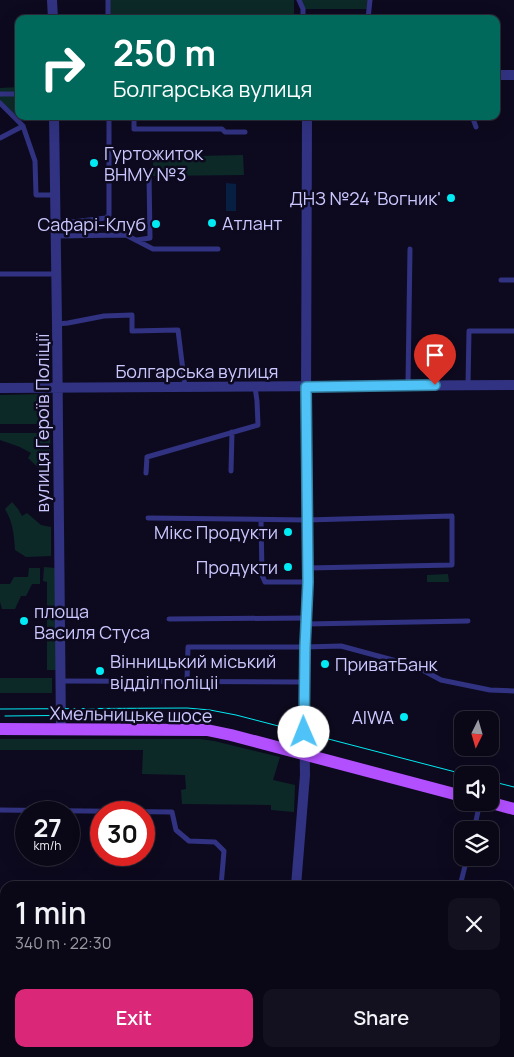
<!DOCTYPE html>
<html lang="en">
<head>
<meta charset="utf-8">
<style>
	:root { --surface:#0a0817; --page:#131120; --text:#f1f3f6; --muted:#999aa1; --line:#2a2936; --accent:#db2777 }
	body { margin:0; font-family:Manrope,sans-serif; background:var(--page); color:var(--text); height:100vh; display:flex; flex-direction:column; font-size:19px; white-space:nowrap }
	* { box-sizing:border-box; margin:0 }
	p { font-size:16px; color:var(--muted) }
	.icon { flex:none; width:28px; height:28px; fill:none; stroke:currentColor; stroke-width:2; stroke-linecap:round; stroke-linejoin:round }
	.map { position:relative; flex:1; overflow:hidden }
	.side { position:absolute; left:0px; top:881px; width:515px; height:176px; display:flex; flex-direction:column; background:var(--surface); border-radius:15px 15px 0 0; box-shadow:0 5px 20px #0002,0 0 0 1px var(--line) }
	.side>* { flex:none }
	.guide { position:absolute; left:15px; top:15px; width:485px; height:105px; border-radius:10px; box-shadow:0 5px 20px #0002,0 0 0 1px var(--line); background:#00695c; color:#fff; overflow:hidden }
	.needle { width:32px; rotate:185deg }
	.buttons { position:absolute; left:454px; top:711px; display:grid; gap:10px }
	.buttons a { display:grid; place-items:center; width:45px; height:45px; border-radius:10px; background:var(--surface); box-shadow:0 5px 20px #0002,0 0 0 1px var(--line); font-size:25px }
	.speed { position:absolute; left:15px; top:801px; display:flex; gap:10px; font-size:25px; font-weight:700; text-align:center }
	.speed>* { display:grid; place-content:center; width:65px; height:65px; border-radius:50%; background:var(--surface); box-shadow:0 5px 20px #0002,0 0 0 1px var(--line); line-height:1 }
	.speed small { font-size:12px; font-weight:400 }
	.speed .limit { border:8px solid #d22; background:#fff; color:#111 }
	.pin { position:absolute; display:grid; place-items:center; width:42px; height:42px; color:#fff; margin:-51px -21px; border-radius:50% 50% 50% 0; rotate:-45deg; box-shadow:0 0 5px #0007 }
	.pin .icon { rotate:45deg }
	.me { position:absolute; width:55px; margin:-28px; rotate:359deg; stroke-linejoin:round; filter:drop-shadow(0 0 4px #0008) }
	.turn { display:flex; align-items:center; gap:18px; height:105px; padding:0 15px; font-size:22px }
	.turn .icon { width:65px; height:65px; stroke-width:2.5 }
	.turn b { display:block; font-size:35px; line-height:42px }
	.round { display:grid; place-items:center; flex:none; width:52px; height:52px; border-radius:10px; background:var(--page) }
	.head { display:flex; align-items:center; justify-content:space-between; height:85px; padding:0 15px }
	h1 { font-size:30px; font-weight:600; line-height:38px }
	.primary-button { display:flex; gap:10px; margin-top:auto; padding:10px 15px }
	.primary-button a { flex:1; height:58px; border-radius:10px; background:var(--accent); color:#fff; font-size:20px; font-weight:600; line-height:58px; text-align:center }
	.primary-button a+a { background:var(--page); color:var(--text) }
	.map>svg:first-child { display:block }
</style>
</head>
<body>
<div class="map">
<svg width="514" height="1057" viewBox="0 0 514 1057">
	<rect width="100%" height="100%" fill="#0d0a1f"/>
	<path fill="#0d2927" d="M108,0H294V19H108Z
		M299,0H370L368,9H303Z
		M19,87V114H11L0,104V88Z
		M243,155L244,175L153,176V157Z
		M45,394L48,396V420L44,424H0V395Z
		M0,433H48L50,434L51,477H48L28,458L31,453L20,447L0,440Z
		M12,502L18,509L22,516L27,513L41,525L51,527V556L26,557L15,550C14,535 13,522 5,509Z
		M44,567L55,568L56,670H47V582L43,581Z
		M29,568H40V584H32L26,596H21L15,609H2L0,602V584H10L14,577H28Z
		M448,574L449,582H427V575Z
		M0,678H52V693H0Z
		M0,739H200L214,741L280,757L273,780L295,785L294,812L271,810V805L182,804L181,790L186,789L185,775L142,774L143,750H0Z"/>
	<path fill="#072042" d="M226,183L236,184V211H226Z"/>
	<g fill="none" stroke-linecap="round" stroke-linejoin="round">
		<path stroke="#313382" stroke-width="5" d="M108,0V19
			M299,0L303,9V19
			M368,19L370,0
			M0,94H19
			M0,103L23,126L35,161L36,195H55
			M134,116V129H222L225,132H245
			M472,116L476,127
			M0,138L23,126
			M55,224L106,218L109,215V116
			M56,236L126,235L153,249H218
			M137,240L150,238L149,174
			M0,274H56
			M501,280H514
			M57,324L68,323L104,316L132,315V331L178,330L185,387
			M408,385L410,249
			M468,385L469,331H514
			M231,471L232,432
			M146,473L147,457L258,425L257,401L255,387
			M148,518L306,520L452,516V565L308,568
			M261,520L262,575L265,582H307
			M169,619L306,618
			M306,624L468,621
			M61,681L304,682
			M187,681L188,647H305L341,646L415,666L441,680L490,690L514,691
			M0,810L172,812L176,830L189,841L215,842L224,851L221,886
			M474,830L480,802
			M460,886L467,858
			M164,1052L165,1057
			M446,1057L447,1052"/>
		<path stroke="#313382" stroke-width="10" d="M52,0L53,19
			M496,75H514
			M54,116L57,324L61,730
			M0,388L514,385
			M296,886L305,775L304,711L307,582L306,403L307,116
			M0,926H5
			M289,1052V1057
			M510,1052L514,1053"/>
		<path stroke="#b24fff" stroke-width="12" d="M0,729L207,730L231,735L462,796
			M488,802L514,809"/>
		<path stroke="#00ebf3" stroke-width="1" d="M0,709L187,708L210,710L236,715L467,775
			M5,716L100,715
			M490,781L514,787"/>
	</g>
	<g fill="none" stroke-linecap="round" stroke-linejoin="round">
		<defs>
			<path id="route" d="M304,732L305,647L308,582L306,387L435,385"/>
		</defs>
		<use href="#route" stroke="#337fa1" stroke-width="12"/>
		<use href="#route" stroke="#4fc3f7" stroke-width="9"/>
	</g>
	<g fill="#00ebf3" stroke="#0d0a1f" stroke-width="2">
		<circle cx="94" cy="163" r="5"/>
		<circle cx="451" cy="198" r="5"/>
		<circle cx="212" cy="223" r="5"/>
		<circle cx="156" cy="224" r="5"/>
		<circle cx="288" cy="532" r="5"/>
		<circle cx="288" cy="567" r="5"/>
		<circle cx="24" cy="621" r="5"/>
		<circle cx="325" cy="664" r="5"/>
		<circle cx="100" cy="671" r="5"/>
		<circle cx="404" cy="717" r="5"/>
	</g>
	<g text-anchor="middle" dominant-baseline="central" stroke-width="5" stroke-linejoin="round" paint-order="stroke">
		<g font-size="18" fill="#cbc8ff" stroke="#0d0a1f" text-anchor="start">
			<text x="104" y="153">Гуртожиток<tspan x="104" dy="21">ВНМУ №3</tspan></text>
			<text x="441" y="198" text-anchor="end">ДНЗ №24 'Вогник'</text>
			<text x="222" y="223">Атлант</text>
			<text x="146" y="224" text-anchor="end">Сафарі-Клуб</text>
			<text x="278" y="532" text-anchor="end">Мікс Продукти</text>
			<text x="278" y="567" text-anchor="end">Продукти</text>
			<text x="34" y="611">площа<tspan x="34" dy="21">Василя Стуса</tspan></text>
			<text x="110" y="661">Вінницький міський<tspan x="110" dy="21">відділ поліціі</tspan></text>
			<text x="335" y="664">ПриватБанк</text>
			<text x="394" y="717" text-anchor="end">AIWA</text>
		</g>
		<g font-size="18" fill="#cbc8ff" stroke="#0d0a1f">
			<text x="197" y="371">Болгарська вулиця</text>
			<text transform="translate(42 423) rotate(-90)">вулиця Героїв Поліції</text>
			<text transform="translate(131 714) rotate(1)">Хмельницьке шосе</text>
		</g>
	</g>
</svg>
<div class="buttons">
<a><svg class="needle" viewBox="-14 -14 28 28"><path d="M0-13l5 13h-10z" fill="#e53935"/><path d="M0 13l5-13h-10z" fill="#999aa1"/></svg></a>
<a><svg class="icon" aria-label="sound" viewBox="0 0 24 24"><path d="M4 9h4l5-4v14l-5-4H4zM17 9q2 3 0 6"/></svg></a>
<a><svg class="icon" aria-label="layers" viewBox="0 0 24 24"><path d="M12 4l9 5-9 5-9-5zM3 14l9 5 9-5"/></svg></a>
</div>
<div class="speed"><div>27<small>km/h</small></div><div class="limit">30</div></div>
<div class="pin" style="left:435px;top:385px;background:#d93025"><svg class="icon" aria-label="arrive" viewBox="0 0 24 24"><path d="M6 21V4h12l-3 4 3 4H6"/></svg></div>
<svg class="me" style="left:304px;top:732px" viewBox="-20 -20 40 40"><circle r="19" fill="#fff"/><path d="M0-13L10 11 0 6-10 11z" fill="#4fc3f7"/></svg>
<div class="guide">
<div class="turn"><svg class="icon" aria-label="right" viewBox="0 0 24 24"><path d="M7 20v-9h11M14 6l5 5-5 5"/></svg><div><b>250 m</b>Болгарська вулиця</div></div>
</div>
<section class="side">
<div class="head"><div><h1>1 min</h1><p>340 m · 22:30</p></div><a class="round"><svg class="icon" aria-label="close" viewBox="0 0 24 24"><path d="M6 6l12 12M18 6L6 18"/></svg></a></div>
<div class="primary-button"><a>Exit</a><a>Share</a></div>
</section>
</div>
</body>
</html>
